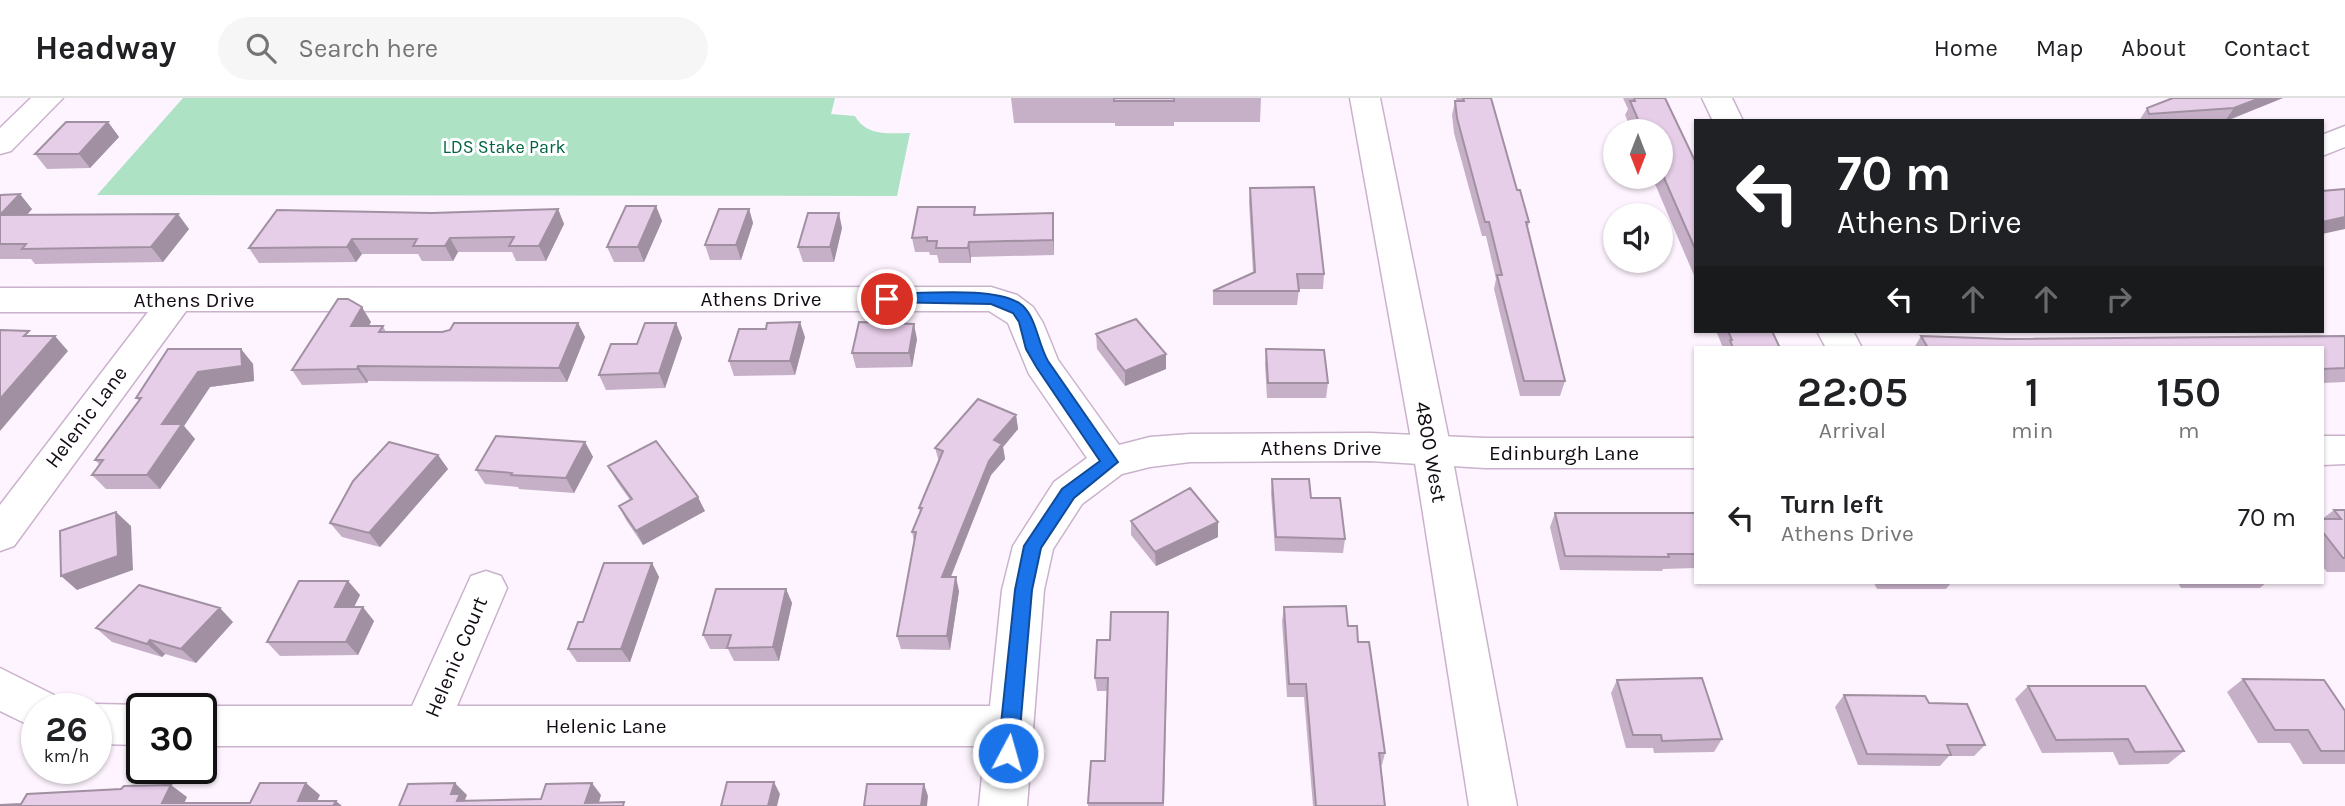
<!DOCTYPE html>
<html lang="en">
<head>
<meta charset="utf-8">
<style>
	:root { --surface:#fff; --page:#f6f6f6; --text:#202124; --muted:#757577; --line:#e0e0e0 }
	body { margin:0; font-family:Karla,sans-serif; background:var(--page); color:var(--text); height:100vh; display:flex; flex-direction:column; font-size:26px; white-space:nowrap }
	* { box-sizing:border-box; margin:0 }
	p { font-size:23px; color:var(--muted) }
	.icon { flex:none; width:38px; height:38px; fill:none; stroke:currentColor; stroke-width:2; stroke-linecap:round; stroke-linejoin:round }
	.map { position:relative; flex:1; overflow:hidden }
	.sheet { position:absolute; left:1694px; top:248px; width:630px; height:238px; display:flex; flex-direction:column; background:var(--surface); border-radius:0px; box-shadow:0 2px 5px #0004 }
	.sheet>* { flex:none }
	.hud { position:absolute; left:1694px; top:21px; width:630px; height:214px; border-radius:0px; box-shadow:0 2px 5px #0004; background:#202124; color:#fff; overflow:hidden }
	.needle { width:46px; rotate:180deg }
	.fabs { position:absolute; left:1603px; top:21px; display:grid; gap:14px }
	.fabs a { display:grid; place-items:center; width:70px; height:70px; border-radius:50%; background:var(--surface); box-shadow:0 2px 5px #0004; font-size:35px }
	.speed { position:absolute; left:21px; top:595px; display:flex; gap:14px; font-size:35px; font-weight:700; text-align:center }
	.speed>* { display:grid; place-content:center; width:91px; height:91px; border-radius:50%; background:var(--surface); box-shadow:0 2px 5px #0004; line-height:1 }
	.speed small { font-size:18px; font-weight:400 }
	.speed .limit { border:4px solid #111; border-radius:10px; background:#fff; color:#111 }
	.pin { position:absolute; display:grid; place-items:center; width:60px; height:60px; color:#fff; margin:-30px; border:4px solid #fff; border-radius:50%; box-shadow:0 2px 7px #0007 }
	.me { position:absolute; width:77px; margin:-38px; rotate:6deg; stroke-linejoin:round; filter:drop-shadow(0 0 5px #0008) }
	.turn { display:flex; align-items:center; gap:24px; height:147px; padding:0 28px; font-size:32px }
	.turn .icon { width:91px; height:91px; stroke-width:2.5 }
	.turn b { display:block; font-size:49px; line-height:60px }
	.lanes { display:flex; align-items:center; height:66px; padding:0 28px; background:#0003; justify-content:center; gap:35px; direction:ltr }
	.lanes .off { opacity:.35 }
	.eta { display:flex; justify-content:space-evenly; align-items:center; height:119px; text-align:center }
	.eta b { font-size:42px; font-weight:600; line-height:49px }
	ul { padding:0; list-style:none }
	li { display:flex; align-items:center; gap:21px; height:105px; padding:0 28px }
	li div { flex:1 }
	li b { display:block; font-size:26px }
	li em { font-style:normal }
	header { display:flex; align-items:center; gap:42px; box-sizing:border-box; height:98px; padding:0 35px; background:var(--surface); border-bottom:2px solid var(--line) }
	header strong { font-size:33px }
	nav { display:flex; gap:38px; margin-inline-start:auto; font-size:24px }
	.search { width:490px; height:63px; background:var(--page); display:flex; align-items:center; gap:18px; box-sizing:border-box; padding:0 24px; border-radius:38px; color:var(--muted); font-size:26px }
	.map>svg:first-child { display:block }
</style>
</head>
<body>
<header>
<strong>Headway</strong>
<div class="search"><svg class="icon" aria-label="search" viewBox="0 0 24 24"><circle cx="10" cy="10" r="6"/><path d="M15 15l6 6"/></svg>Search here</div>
<nav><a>Home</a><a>Map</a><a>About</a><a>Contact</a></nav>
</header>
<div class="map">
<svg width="2345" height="708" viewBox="0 0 2345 708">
	<rect width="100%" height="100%" fill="#fef4ff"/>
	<path fill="#ade2c5" d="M183,0H835L831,16L855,18C867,39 889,35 910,35L897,98L97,97Z"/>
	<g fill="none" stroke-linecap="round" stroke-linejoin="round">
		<defs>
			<path id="street" d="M31,0H63L11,53L0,56V30Z
				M1702,0H1732L1743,23H1713Z
				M2345,28V49L2322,58V37Z
				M991,189L1017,197L1033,209L1043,225L1058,262L1119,347L1150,339L1190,336L1370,335L1485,340H1696V370H1485L1370,363L1190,364L1150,369L1122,376L1082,406L1053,451L1044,492L1027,708H979L985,648H201V611H192L201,608H412L471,478L486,473L501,478L507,490L457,608H990L1002,492L1013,448L1054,384L1087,360L1029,276L1008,225L989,213H186L14,448L0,453V407L148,214H0V190Z
				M1817,233H1853L1862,250H1826Z
				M2322,338H2345V366L2322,367Z
				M0,570L54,597L61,611H37V631L0,613Z
				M96,606L142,607L153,611H142V647L96,646V611H82Z"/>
			<path id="secondary" d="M1350,0H1380L1451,352L1517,708H1469L1413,352Z"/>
		</defs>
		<use href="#street" stroke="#cab2cc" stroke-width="3"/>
		<use href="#secondary" stroke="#cab2cc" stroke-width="3"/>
		<use href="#street" fill="#fff" fill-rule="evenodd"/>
		<use href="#secondary" fill="#fff" fill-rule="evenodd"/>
	</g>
	<path fill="#c6b0c8" d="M1011,0H1261L1260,24H1174V28H1115V25H1014Z
		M1456,0H1491L1517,92L1529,124L1528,129L1565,283L1560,298H1520L1494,191L1496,181L1486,138H1482L1454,35L1452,17L1455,3H1457Z
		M1623,0H1665L1696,65V182L1652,79H1661V33H1632L1625,17L1628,11Z
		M2173,0H2283L2227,23H2139L2147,10Z
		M108,24L119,39L90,70L47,71L35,56Z
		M1250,90L1324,176L1323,191H1299L1297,207H1213V193L1253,175L1249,104Z
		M0,97L32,111L27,117L189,131L163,164L35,166L31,161H0Z
		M656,108L662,123L644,164H614L607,149Z
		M558,111L564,126L546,163H516L512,154H458L453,163H422L418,156H362L356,164L259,165L249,150L432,115Z
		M749,111L753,125L741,162H710L705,147Z
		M1053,115L1054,130V157L971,159V165H939L937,157H930L929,154H915L912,140L976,117Z
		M842,130L834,164H803L798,149Z
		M371,224L369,228H383L386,234H442L578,225L585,239L567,284L368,283L367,285L302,287L292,272Z
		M676,225L682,240L665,290L606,292L599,277L637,246Z
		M1718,233H1772L1780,250H1723L1717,235Z
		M1096,236L1166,256V271L1125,288L1097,251Z
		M1921,238L2008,241L2345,238V284L2322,285V250H1914Z
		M805,239L795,277L734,278L729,263Z
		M917,241L912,269L856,270L852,255Z
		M241,251L253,266L254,283L210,289L184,328L195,341L160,391H106L92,377L99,366L95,362L139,303L136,300Z
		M1266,251L1328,285L1326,300H1267L1265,266Z
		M1016,317L1018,331L1003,349L1005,361L991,377L951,479L959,493L950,552L901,551L897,538L914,443L912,434L920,415L919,410L939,364L935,350Z
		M585,344L593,359L574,395L519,391L518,389L485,386L476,372Z
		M438,357L448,371L380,449L342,439L330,425Z
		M608,368L705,413L643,447L626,422L619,408L630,402L616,382Z
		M1272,381L1311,400L1345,441L1343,455L1275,453L1271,395Z
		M2334,412H2345V474H2327L2322,468V421Z
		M1555,415H1696V470L1663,471L1662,473L1560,472L1550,429Z
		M1131,423L1218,424V439L1156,468L1131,437Z
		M652,465L659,479L630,564H577L568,551L583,524Z
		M348,483L360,497L354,509L374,523L358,557L280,558L267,544Z
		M1874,485H1951L1946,491H1877Z
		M2178,485H2266L2260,490H2181Z
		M786,491L792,505L779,563H734L728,551H710L703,537Z
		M1284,509L1348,528L1358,544L1385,655L1382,667H1380L1385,708H1313L1304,599H1287L1282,523Z
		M233,524L196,565L165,556L162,559L112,544L96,530Z
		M1168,528L1164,708H1088V705L1105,663L1107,593H1097L1095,580L1110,542Z
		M2243,581L2345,613V666H2303L2290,645H2258L2227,594Z
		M1617,582L1722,641L1714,654L1654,655L1653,650H1626L1611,595Z
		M2028,588L2184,653L2168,666L2119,667L2113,654L2042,655L2015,601Z
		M1844,597L1985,647L1974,658H1949L1940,668L1858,667L1835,609Z"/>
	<path fill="#a190a2" d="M2260,0H2283L2225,23L2234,10Z
		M108,24L119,39L90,70L79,56Z
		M20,96L32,111L13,132L0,117Z
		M656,108L662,123L644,164L638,149Z
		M558,111L564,126L546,163L539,148Z
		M749,111L753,125L741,162L736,147Z
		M839,115L842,130L834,164L830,149Z
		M1053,115L1054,130V157L1053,142Z
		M178,116L189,131L163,164L151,149Z
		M2345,119V131L2322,136V124Z
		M450,140L458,154L453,163L445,148Z
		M352,141L362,156L356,164L347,149Z
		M969,144L971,159V165L968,150Z
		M362,209L371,224L360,242L351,228Z
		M800,224L805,239L795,277L790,263Z
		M578,225L585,239L567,284L559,270Z
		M676,225L682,240L665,290L659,275Z
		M914,226L917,241L912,269L909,255Z
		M55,238L68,253L0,333V301Z
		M241,251L253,266L254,283L210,289L184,328L195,341L160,391L147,377L162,326L198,274Z
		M1166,256V271L1125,288V273Z
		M358,268L368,283L367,285L357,271Z
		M1016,317L1018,331L1003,349L1005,361L991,377L945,493L942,479L989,363L994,342Z
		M585,344L593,359L574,395L566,380Z
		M438,357L448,371L380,449L369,435Z
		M698,399L705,413L643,447L636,433Z
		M116,414L131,428L133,472L77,492L61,478Z
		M1218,424V439L1156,468L1155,454Z
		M652,465L659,479L630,564L621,551Z
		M956,479L959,493L950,552L947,538Z
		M348,483L360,497L347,523L335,509Z
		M786,491L792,505L779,563L773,549Z
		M363,509L374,523L358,557L346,544Z
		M220,510L233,524L196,565L181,551Z
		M150,542L165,556L162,559L147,546Z
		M774,684L780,696L777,708H768Z
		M306,685L320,697L315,708L298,703Z
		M455,685L467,697L465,702L471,708H462L451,696Z
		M592,685L601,697L598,708L585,705Z
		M924,686L928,698L927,708H921Z
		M171,687L187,699L183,708L162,705Z
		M336,703L342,708H333Z"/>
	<path fill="#e6cde8" stroke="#a190a2" stroke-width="2" d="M1114,0H1174V3H1114Z
		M1463,0H1491L1517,92H1520L1529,124H1526L1565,283H1524L1497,177H1502L1489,124H1485L1457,20L1455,3H1464Z
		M1634,0H1665L1696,65V153L1661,73V33H1643L1630,3H1635Z
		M2173,0H2260L2234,10L2149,16L2147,10Z
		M66,24H108L79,56H35Z
		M1314,89L1324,176H1297L1299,193H1213L1255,174L1250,90Z
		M2345,91V119L2322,124V93Z
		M20,96L0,117L178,116L151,149L22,151L26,146H0V97Z
		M626,108H656L638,149H607Z
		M918,109H975L974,117L1053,115V142L969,144L968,150H936L937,143H927V139L912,140Z
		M558,111L539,148H509L514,139L450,140L445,148H413L417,141H352L347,149L249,150L277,112L432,115Z
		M719,111H749L736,147H705Z
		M808,115H839L830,149H798Z
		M338,201H348L362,209L351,228H383L379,234H442L450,232L454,225H578L559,270L358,268L357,271L292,272Z
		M1136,221L1166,256L1125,273L1096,236Z
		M800,224L790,263H729L739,231H766L767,225Z
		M859,224L914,226L909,255H852Z
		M645,225H676L659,275L599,277L611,246H637Z
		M0,232L29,233L24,238H55L0,301Z
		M1728,233H1772L1780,250H1733L1730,242H1732Z
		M1921,238L2008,241L2345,238V270L2322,271V250H1928Z
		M168,251H241L242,268L198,274L162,326H182L147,377H92L103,362H95L141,300H136Z
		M1266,251L1324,252L1328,285H1268Z
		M978,301L1016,317L994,342L1002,346L989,363L942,479H956L947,538H897L916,434H912L922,410H919L943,353L935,350Z
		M496,338L585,344L566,380L511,377L512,375L476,372Z
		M656,343L698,399L636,433L619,408L632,401L608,368Z
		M389,344L438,357L369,435L330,425L353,383Z
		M1272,381H1309L1311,400H1340L1345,441L1276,439Z
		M1190,390L1218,424L1155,454L1131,423Z
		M2334,412H2345V460H2343L2322,433V421H2341Z
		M116,414L118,458L61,478L60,433Z
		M1555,415H1696V456H1668L1669,459L1565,458Z
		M604,465H652L621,551H568L578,524H583Z
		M299,483H348L335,509H363L346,544H267Z
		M139,487L220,510L181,551L150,542L147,546L96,530Z
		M716,491H786L773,549L727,550L731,537H703Z
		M1346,508L1348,528H1357L1358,544H1369L1385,655H1379L1385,708H1316L1306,586H1289L1284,509Z
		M1111,514H1168L1163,705H1088L1091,663H1105L1108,580H1095L1097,542H1110Z
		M1702,580L1722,641L1662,643L1661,637H1633L1617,582Z
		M2243,581L2324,582L2345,613V653H2321L2308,632H2275Z
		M2028,588H2145L2184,653L2135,654L2128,641L2056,642Z
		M1844,597L1925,598L1929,605L1967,606L1985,647H1947L1951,657L1867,656Z
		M727,684H774L768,708H721Z
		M260,685H306L298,703H336L333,708H0V707L21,706L27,696L121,691L124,688L171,687L162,705H250Z
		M455,685L451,696H460L457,703L541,701L546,686L592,685L585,705L624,704L623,708H399L408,686Z
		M867,686H924L921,708H864Z"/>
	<path fill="#1a73e8" stroke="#114b97" stroke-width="2" d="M887,196C918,196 1001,187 1023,208C1037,222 1038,246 1048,263L1118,364L1074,400L1041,450L1032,492L1018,655L1015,661L1008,663L1001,661L998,655L1015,492L1024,448L1062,391L1100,363L1037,270L1026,251L1019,224L1013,215L991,206L882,204L880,201Z"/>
	<g text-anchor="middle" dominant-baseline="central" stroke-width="6" stroke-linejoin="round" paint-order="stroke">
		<g font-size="18" fill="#006541" stroke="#fff">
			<text x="504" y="49">LDS Stake Park</text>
		</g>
		<g font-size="21" fill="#130b14" stroke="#fff">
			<text x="761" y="201">Athens Drive</text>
			<text x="194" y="202">Athens Drive</text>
			<text transform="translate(86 319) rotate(-53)">Helenic Lane</text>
			<text x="1321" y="350">Athens Drive</text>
			<text transform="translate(1431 354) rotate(80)">4800 West</text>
			<text x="1564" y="355">Edinburgh Lane</text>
			<text transform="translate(456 559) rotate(-67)">Helenic Court</text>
			<text x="606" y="628">Helenic Lane</text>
		</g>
	</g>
</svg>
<div class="fabs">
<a><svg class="needle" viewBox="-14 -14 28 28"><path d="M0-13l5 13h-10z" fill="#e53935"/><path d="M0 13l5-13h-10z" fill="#757577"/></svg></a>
<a><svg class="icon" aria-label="sound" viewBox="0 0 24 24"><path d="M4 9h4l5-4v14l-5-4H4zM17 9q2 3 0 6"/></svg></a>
</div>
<div class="speed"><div>26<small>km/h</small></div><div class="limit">30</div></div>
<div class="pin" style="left:887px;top:201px;background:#d93025"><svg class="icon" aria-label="arrive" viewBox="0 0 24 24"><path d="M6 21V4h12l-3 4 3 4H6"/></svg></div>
<svg class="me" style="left:1008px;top:655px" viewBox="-20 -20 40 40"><circle r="17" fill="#1a73e8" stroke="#fff" stroke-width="3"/><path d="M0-11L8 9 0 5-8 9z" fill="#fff"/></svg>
<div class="hud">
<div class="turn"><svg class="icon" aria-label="left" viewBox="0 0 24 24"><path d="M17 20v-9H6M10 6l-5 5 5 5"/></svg><div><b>70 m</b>Athens Drive</div></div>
<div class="lanes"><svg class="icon" aria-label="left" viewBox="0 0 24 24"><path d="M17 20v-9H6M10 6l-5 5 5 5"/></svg><svg class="icon off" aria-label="ahead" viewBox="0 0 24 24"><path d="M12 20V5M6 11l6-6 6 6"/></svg><svg class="icon off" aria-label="ahead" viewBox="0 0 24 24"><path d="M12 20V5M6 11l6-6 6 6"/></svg><svg class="icon off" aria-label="right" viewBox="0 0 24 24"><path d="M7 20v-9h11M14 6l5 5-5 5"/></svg></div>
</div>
<section class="sheet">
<div class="eta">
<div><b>22:05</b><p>Arrival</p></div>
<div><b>1</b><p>min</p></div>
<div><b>150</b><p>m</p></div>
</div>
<ul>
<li><svg class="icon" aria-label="left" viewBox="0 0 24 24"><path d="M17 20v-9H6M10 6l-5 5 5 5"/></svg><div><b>Turn left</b><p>Athens Drive</p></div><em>70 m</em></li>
</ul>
</section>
</div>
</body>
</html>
